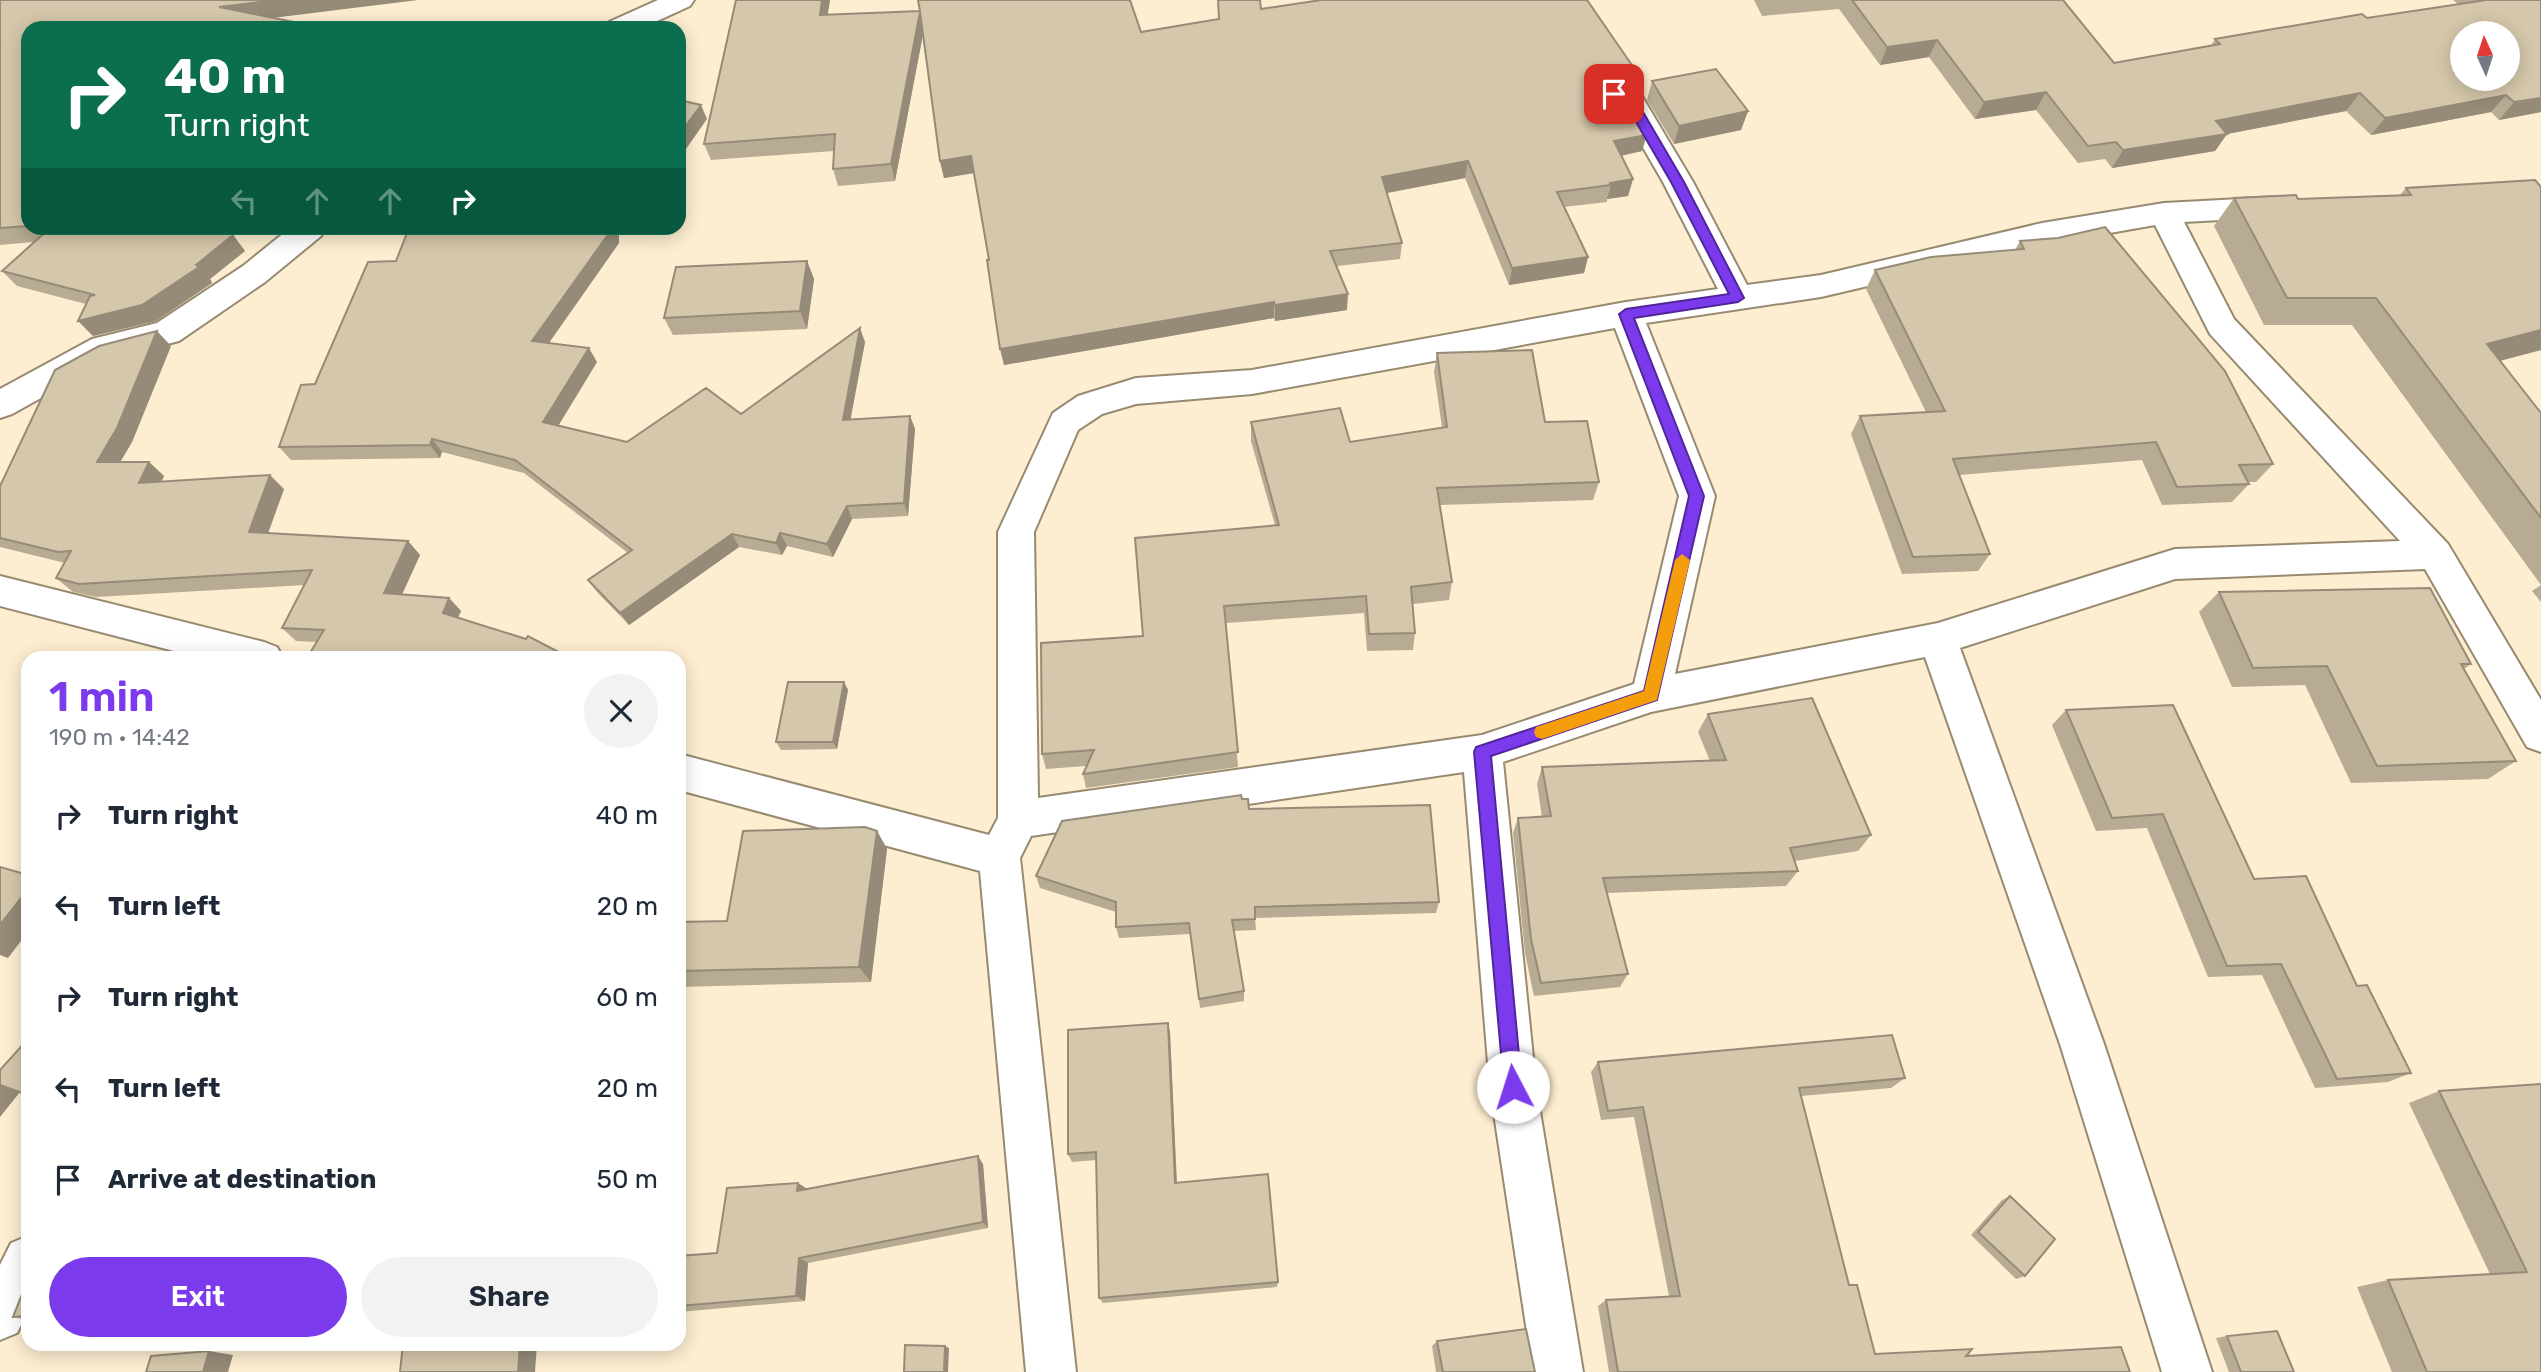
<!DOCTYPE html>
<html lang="en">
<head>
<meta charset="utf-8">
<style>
	:root { --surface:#fff; --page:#f2f2f3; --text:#1f2937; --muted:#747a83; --accent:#7c3aed }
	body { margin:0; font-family:Rubik,sans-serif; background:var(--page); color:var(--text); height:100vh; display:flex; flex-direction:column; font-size:26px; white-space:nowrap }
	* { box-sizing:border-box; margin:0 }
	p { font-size:23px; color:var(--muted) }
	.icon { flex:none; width:38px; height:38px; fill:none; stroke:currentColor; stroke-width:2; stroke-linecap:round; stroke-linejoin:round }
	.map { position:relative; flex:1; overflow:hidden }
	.drawer { position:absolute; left:21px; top:651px; width:665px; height:700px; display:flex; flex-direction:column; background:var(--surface); border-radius:21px; box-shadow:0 4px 18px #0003 }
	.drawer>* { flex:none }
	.top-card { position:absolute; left:21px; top:21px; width:665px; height:214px; border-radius:21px; box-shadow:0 4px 18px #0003; background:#0b6e4f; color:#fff; overflow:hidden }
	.needle { width:46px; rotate:357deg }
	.buttons { position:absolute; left:2450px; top:21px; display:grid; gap:14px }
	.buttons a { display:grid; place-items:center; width:70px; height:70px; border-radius:50%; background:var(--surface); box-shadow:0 4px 18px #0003; font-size:35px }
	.pin { position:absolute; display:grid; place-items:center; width:60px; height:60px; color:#fff; margin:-30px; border-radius:14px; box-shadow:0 4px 10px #0006 }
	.me { position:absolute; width:77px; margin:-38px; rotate:355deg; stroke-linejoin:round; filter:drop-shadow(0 0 5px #0008) }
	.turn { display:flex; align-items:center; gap:24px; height:147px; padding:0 28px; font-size:32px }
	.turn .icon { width:91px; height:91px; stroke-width:2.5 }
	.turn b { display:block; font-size:49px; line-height:60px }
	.lanes { display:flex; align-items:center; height:66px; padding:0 28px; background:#0003; justify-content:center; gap:35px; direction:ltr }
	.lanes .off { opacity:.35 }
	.round { display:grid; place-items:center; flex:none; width:74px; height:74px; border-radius:37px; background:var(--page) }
	.overview { display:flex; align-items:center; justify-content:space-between; height:119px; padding:0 28px }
	h1 { font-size:42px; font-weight:600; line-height:52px; color:var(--accent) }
	.cta { display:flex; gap:14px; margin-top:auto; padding:14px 28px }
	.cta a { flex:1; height:80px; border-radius:42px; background:var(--accent); color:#fff; font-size:28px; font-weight:600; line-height:80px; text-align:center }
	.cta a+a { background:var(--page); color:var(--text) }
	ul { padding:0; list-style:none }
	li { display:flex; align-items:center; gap:21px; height:91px; padding:0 28px }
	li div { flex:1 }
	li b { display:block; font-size:26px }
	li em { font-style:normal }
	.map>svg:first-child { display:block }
</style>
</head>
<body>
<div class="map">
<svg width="2541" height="1372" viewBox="0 0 2541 1372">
	<rect width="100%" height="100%" fill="#fdeed1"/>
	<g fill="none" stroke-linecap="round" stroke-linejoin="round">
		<defs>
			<path id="street" d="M658,0H694L690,6L642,28H605L609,22Z
				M1614,85L1640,93L1693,182L1747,285L1821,275L2042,223L2164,203L2278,197L2289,200L2293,207L2289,214L2278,217L2184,222L2234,319L2448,544L2541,700V752L2527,747L2425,569L2175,579L1960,648L2104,1044L2212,1372H2162L2060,1044L1925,657L1651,712L1503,762L1536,1087L1583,1372H1533L1490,1087L1464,772L1031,836L1020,858L1076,1372H1026L980,871L679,790V754L989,835L998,818V532L1053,413L1078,396L1136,378L1252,370L1626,302L1718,289L1663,182L1619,106L1604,100L1600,94L1604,88ZM2155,225L2210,334L2400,541L2175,549L1938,623L1675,674L1715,496L1646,323L1821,297L2042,245ZM1615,328L1679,496L1634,684L1482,735L1038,798L1034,532L1078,430L1102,414L1136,404L1252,394Z
				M290,228H325L321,236L265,282L179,341L113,358L12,414L0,418V389L92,339L157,323L243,266Z
				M0,576L264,642L277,647L283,658H201L0,606Z
				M28,1236V1311L17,1333L0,1340V1265L11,1243Z"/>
		</defs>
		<use href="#street" stroke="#978a70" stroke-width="4"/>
		<use href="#street" fill="#fff" fill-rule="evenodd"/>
	</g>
	<path fill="#b7ab93" d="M0,0L28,28V228H212L233,235L245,251L210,279L212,283L156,321L93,336L86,304L17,286L2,271L33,242L0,245Z
		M736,0H830L827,15L1141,32L1218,19L1261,9L1587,0L1636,71L1632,88L1613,82L1606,85L1642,151L1621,156L1633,179L1628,196L1607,199V202L1564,207L1588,257L1584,273L1509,285L1465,178L1387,193L1402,243L1400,259L1337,266L1347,310L1275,321L1274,318L1004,365L989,260L974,173L944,178L940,161L923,34L895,181L838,186L833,169L834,151L711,160L704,144Z
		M1754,0H2063L2114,63L2211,46L2215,39L2367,18L2458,4L2453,0H2541V112L2499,120L2491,112L2371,135L2346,111L2227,134L2215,151L2112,168L2105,159L2078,163L2036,110L1975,119L1929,57L1880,65L1839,9L1762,16Z
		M1652,81L1748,111L1741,130L1674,144L1647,100Z
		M2541,187V350L2500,361L2541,413V602L2532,591L2541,585L2352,325H2264L2214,226L2234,198L2298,199L2400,195L2406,188Z
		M409,228H619V243L549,343L597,362L558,426L627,442L741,414L865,342L850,419L910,416L915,429L908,516L852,519L833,557L787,546L782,555L739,547L629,625L597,592L588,580L628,553L524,473L442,452L440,458L291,460L279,447L315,384L396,261Z
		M2020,241L2273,464L2256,482H2248L2249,484L2232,502L2162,505L2142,460L1959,475L1990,554L1978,571L1902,574L1851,434L1860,416L1926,412L1866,289L1875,270L2015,250Z
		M807,261L814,279L807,329L673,335L664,318Z
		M171,346L132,442L120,462H149L164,476L161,482L284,489L268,534L408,541L420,555L402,595L449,598L461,611L458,618L570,658H307L317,642L296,641L282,628L304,585L96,597L73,592L56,578L65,563L0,547V486Z
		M1437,353L1545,422L1599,482L1593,500L1440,505L1452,582L1449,600L1413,604L1415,633L1413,650L1367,651L1364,613L1226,623L1238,767L1086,788L1083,774L1086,766L1046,769L1042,754L1143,636L1275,525L1251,441V422L1350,442L1442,427L1434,372Z
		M2219,592L2471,664L2464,669L2516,761L2488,779L2351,783L2305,685L2232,687L2199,612Z
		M844,682L848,690L837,749L781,750L776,742Z
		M2066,710L2254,879L2357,986L2411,1073L2388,1082L2315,1088L2262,975L2208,977L2147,828L2096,831L2052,725Z
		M1708,714L1871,835L1858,851L1795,861L1798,871L1786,886L1607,893L1628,974L1620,987L1534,996L1525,953L1513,833L1518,818L1542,817L1537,784L1542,767L1710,761L1698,732Z
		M1242,799L1249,809L1439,902L1436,913L1255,918L1256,930L1233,931L1244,991V1001L1200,1008L1190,934L1119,938L1116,927V912L1040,888L1036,876Z
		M877,831L887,849L871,982L679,987V922L727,921Z
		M1168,1023L1170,1033L1177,1183L1278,1282L1277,1287L1103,1303L1099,1298L1096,1160L1072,1162L1068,1154Z
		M1598,1062L1905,1078L1891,1088L1801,1096L1849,1285L1875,1354L1966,1356L2130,1372H1609L1598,1306L1606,1300L1669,1296L1634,1117L1601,1120L1591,1072Z
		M2541,1084V1372H2392L2357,1287L2388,1280L2490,1274L2409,1103L2439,1091Z
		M983,1164L988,1228L808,1263L805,1301L679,1312V1256L717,1253L798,1183L807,1189Z
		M2010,1196L2025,1276L2016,1279L1971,1235L2002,1200Z
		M28,1279V1320L13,1317Z
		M2227,1336L2294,1372H2229L2216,1338Z
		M1437,1341L1535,1372H1436L1432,1346Z"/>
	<path fill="#958b78" d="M277,0H418L231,23L219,7Z
		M822,0H830L825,32L820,15Z
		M920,12L924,29L895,181L891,164Z
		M1937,40L1929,57L1880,65L1887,47Z
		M1617,66L1613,82L1603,85L1602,76L1607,69Z
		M2046,92L2036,110L1975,119L1984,102Z
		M2360,93L2346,111L2227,134L2215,151L2112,168L2123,150L2216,121Z
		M2506,95L2491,112L2371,135L2385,118Z
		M2541,98V112L2499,120L2514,102Z
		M701,105L707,119L679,159V135Z
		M1748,111L1741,130L1674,144L1679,126Z
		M1647,135L1642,151L1610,158L1614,141Z
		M971,156L974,173L944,178L940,161Z
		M1468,161L1465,178L1381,194L1382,177Z
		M1633,179L1628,196L1607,199L1611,185L1610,183Z
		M612,228H619V243L541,354L532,341Z
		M233,235L245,251L210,279L212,283L156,321L93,336L78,321L196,265Z
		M1588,257L1584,273L1509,285L1512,268Z
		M807,261L814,279L807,329L800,311Z
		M1348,294L1347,310L1275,321V305Z
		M1274,302V318L1004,365L1000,349Z
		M860,328L865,342L848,433L843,420Z
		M2541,330V350L2460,371L2487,344Z
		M157,331L171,346L132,442L112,476L97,462Z
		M589,348L597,362L552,436L543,422Z
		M910,416L915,429L908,516L904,503Z
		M432,439L442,452L440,458L430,445Z
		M149,462L164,476L154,497L139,483Z
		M270,475L284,489L263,546L249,532Z
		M847,506L852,519L833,557L827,544Z
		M780,533L787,546L782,555L776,543Z
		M732,534L739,547L629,625L620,613Z
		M408,541L420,555L396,607L384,593Z
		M449,598L461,611L454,626L443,613Z
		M844,682L848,690L837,749L833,742Z
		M877,831L887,849L871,982L859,967Z
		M28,889V932L8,958L0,955V925Z
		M1168,1023L1170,1033L1177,1191L1175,1183Z
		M0,1085L20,1092L0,1117Z
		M978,1156L983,1164L988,1228L983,1222Z
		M798,1183L807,1189L797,1191Z
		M799,1258L808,1263L805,1301L796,1296Z
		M520,1344H537L535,1372H518Z
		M945,1346L949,1348L948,1372H944Z
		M209,1351L233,1355L228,1372H203Z"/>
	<path fill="#d5c7ab" stroke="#958b78" stroke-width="2" fill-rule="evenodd" d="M0,0H277L219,7L324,28H28V226L0,228Z
		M736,0H822L820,15L920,11L918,0H1130L1141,32L1219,19L1218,0H1260L1261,9L1321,0H1587L1636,71L1617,66L1607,69L1602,76L1607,86L1621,91L1647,135L1614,141L1633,179L1610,183L1611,185L1557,192L1588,257L1512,268L1468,161L1382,177L1402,243L1330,251L1348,294L1275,305L1274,302L1000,349L987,260H989L971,156L940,161L920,12L891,164L833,169L835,134L704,144Z
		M1852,0H2063L2114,63L2220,44L2215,39L2362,14L2367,18L2486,0H2541V98L2514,102L2506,95L2385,118L2360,93L2216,121L2227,134L2123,150L2116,142L2088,146L2046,92L1984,102L1937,40L1887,47ZM2462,33H2508V79H2462Z
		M1716,69L1748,111L1679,126L1652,81Z
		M679,100L701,105L679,135Z
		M2535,180L2541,187V330L2487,344L2541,413V518L2376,298H2287L2234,198L2296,195L2298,199L2411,195L2406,188Z
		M2105,227L2225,371L2273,464L2239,465L2249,484L2177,487L2156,442L1953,459L1990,554L1913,557L1860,416L1945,411L1875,270L1931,257L2024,249L2020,241L2058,238Z
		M50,228H212L233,235L196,265L199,267L142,305L78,321L90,296L95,295L2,271Z
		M409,228H612V229L532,341L589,348L543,422L627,442L706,388L741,414L860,328L843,420L910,416L904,503L847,506L827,544L780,533L776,543L732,534L620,613L588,580L632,550L515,460L432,439L430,445L279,447L301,385L315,384L368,262L396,261Z
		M807,261L800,311L664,318L676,267Z
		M157,331L117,428L97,462H149L139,483L270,475L249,532L408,541L384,593L449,598L443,613L526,639L528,636L570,658H412L365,655L363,658H307L324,630L282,628L312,570L79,584L56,578L71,551L58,552L0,538V486L55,370L99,346Z
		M1532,350L1545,422L1587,421L1599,482L1437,488L1452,582L1411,587L1415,633L1369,634L1366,596L1224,606L1238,752L1083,774L1094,750L1042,754L1041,643L1143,636L1135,538L1279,525L1251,422L1340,408L1350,442L1447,427L1437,353Z
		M2430,588L2471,664H2461L2516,761L2377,766L2327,666L2253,668L2219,592Z
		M788,682H844L833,742H776Z
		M1812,698L1871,835L1790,848L1798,871L1603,878L1628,974L1541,983L1531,939L1518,818L1551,816L1542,767L1726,760L1708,714Z
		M2173,705L2254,879L2306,876L2357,986L2367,985L2411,1073L2337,1079L2281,964L2227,966L2163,814L2112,818L2066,710Z
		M1241,795L1242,799H1248L1249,809L1430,805L1439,902L1255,907V919L1232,920L1244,991L1199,999L1189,923L1116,927V902L1036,876L1062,821Z
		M865,827L877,831L859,967L679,971V922L727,921L743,831Z
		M0,867L28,875V889L0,925Z
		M1168,1023L1175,1183L1268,1174L1278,1282L1099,1298L1096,1152L1068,1154V1030Z
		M1892,1035L1905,1078L1799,1088L1849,1285H1857L1875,1354L1972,1349L1966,1356L2121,1347L2130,1372H1618L1606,1300L1680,1296L1643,1107L1608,1111L1598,1062Z
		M28,1039V1095L0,1085V1070Z
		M2541,1084V1372H2427L2388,1280L2527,1272L2439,1091Z
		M978,1156L983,1222L799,1258L796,1296L679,1306V1256L717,1253L727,1188L798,1183L797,1191Z
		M2010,1196L2055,1239L2025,1276L1978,1232Z
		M28,1279V1316L13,1317Z
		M1526,1329L1535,1372H1443L1437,1341Z
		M2277,1331L2294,1372H2241L2227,1336Z
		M403,1344H520L518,1372H400Z
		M905,1345L945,1346L944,1372H904Z
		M209,1351L203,1372H146L151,1356Z"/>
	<path fill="#7c3aed" stroke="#51269a" stroke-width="2" d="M1614,90L1636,100L1684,182L1744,298L1738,302L1634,318L1704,496L1657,700L1491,756L1522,1087L1520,1094L1513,1096L1506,1094L1504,1087L1474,752L1476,747L1644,691L1689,496L1619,314L1626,309L1729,294L1671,182L1625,103L1608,94Z"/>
	<path fill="#f59e0b" d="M1682,554L1690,560L1657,700L1542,739L1536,737L1534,732L1536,727L1644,691L1675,560Z"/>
</svg>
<div class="buttons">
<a><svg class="needle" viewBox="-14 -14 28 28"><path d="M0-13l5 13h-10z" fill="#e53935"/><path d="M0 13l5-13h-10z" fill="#747a83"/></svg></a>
</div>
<div class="pin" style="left:1614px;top:94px;background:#d93025"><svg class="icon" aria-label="arrive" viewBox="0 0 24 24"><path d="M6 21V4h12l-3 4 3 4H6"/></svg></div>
<svg class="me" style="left:1513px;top:1087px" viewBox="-20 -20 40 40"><circle r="19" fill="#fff"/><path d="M0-13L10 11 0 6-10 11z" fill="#7c3aed"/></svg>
<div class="top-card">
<div class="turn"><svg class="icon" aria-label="right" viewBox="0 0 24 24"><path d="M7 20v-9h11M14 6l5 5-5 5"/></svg><div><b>40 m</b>Turn right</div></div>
<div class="lanes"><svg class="icon off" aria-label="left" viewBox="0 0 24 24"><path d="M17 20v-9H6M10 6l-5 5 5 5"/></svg><svg class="icon off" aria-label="ahead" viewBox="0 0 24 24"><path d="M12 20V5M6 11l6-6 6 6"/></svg><svg class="icon off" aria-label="ahead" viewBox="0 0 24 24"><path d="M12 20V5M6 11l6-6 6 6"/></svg><svg class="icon" aria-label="right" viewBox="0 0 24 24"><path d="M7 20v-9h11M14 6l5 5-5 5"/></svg></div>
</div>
<section class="drawer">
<div class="overview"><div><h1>1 min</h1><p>190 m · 14:42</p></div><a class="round"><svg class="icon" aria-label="close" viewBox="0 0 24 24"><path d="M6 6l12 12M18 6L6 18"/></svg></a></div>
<ul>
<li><svg class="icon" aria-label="right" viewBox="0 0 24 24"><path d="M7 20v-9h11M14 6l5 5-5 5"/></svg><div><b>Turn right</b></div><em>40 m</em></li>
<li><svg class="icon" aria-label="left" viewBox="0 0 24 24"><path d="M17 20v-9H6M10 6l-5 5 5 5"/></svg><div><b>Turn left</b></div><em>20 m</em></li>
<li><svg class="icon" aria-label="right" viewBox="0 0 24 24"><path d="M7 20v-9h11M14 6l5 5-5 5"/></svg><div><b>Turn right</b></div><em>60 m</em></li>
<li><svg class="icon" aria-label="left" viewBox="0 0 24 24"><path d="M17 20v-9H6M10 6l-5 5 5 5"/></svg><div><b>Turn left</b></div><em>20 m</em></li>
<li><svg class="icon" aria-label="arrive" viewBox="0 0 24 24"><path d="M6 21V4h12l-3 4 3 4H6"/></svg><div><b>Arrive at destination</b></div><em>50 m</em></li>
</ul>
<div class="cta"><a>Exit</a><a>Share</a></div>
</section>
</div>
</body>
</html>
